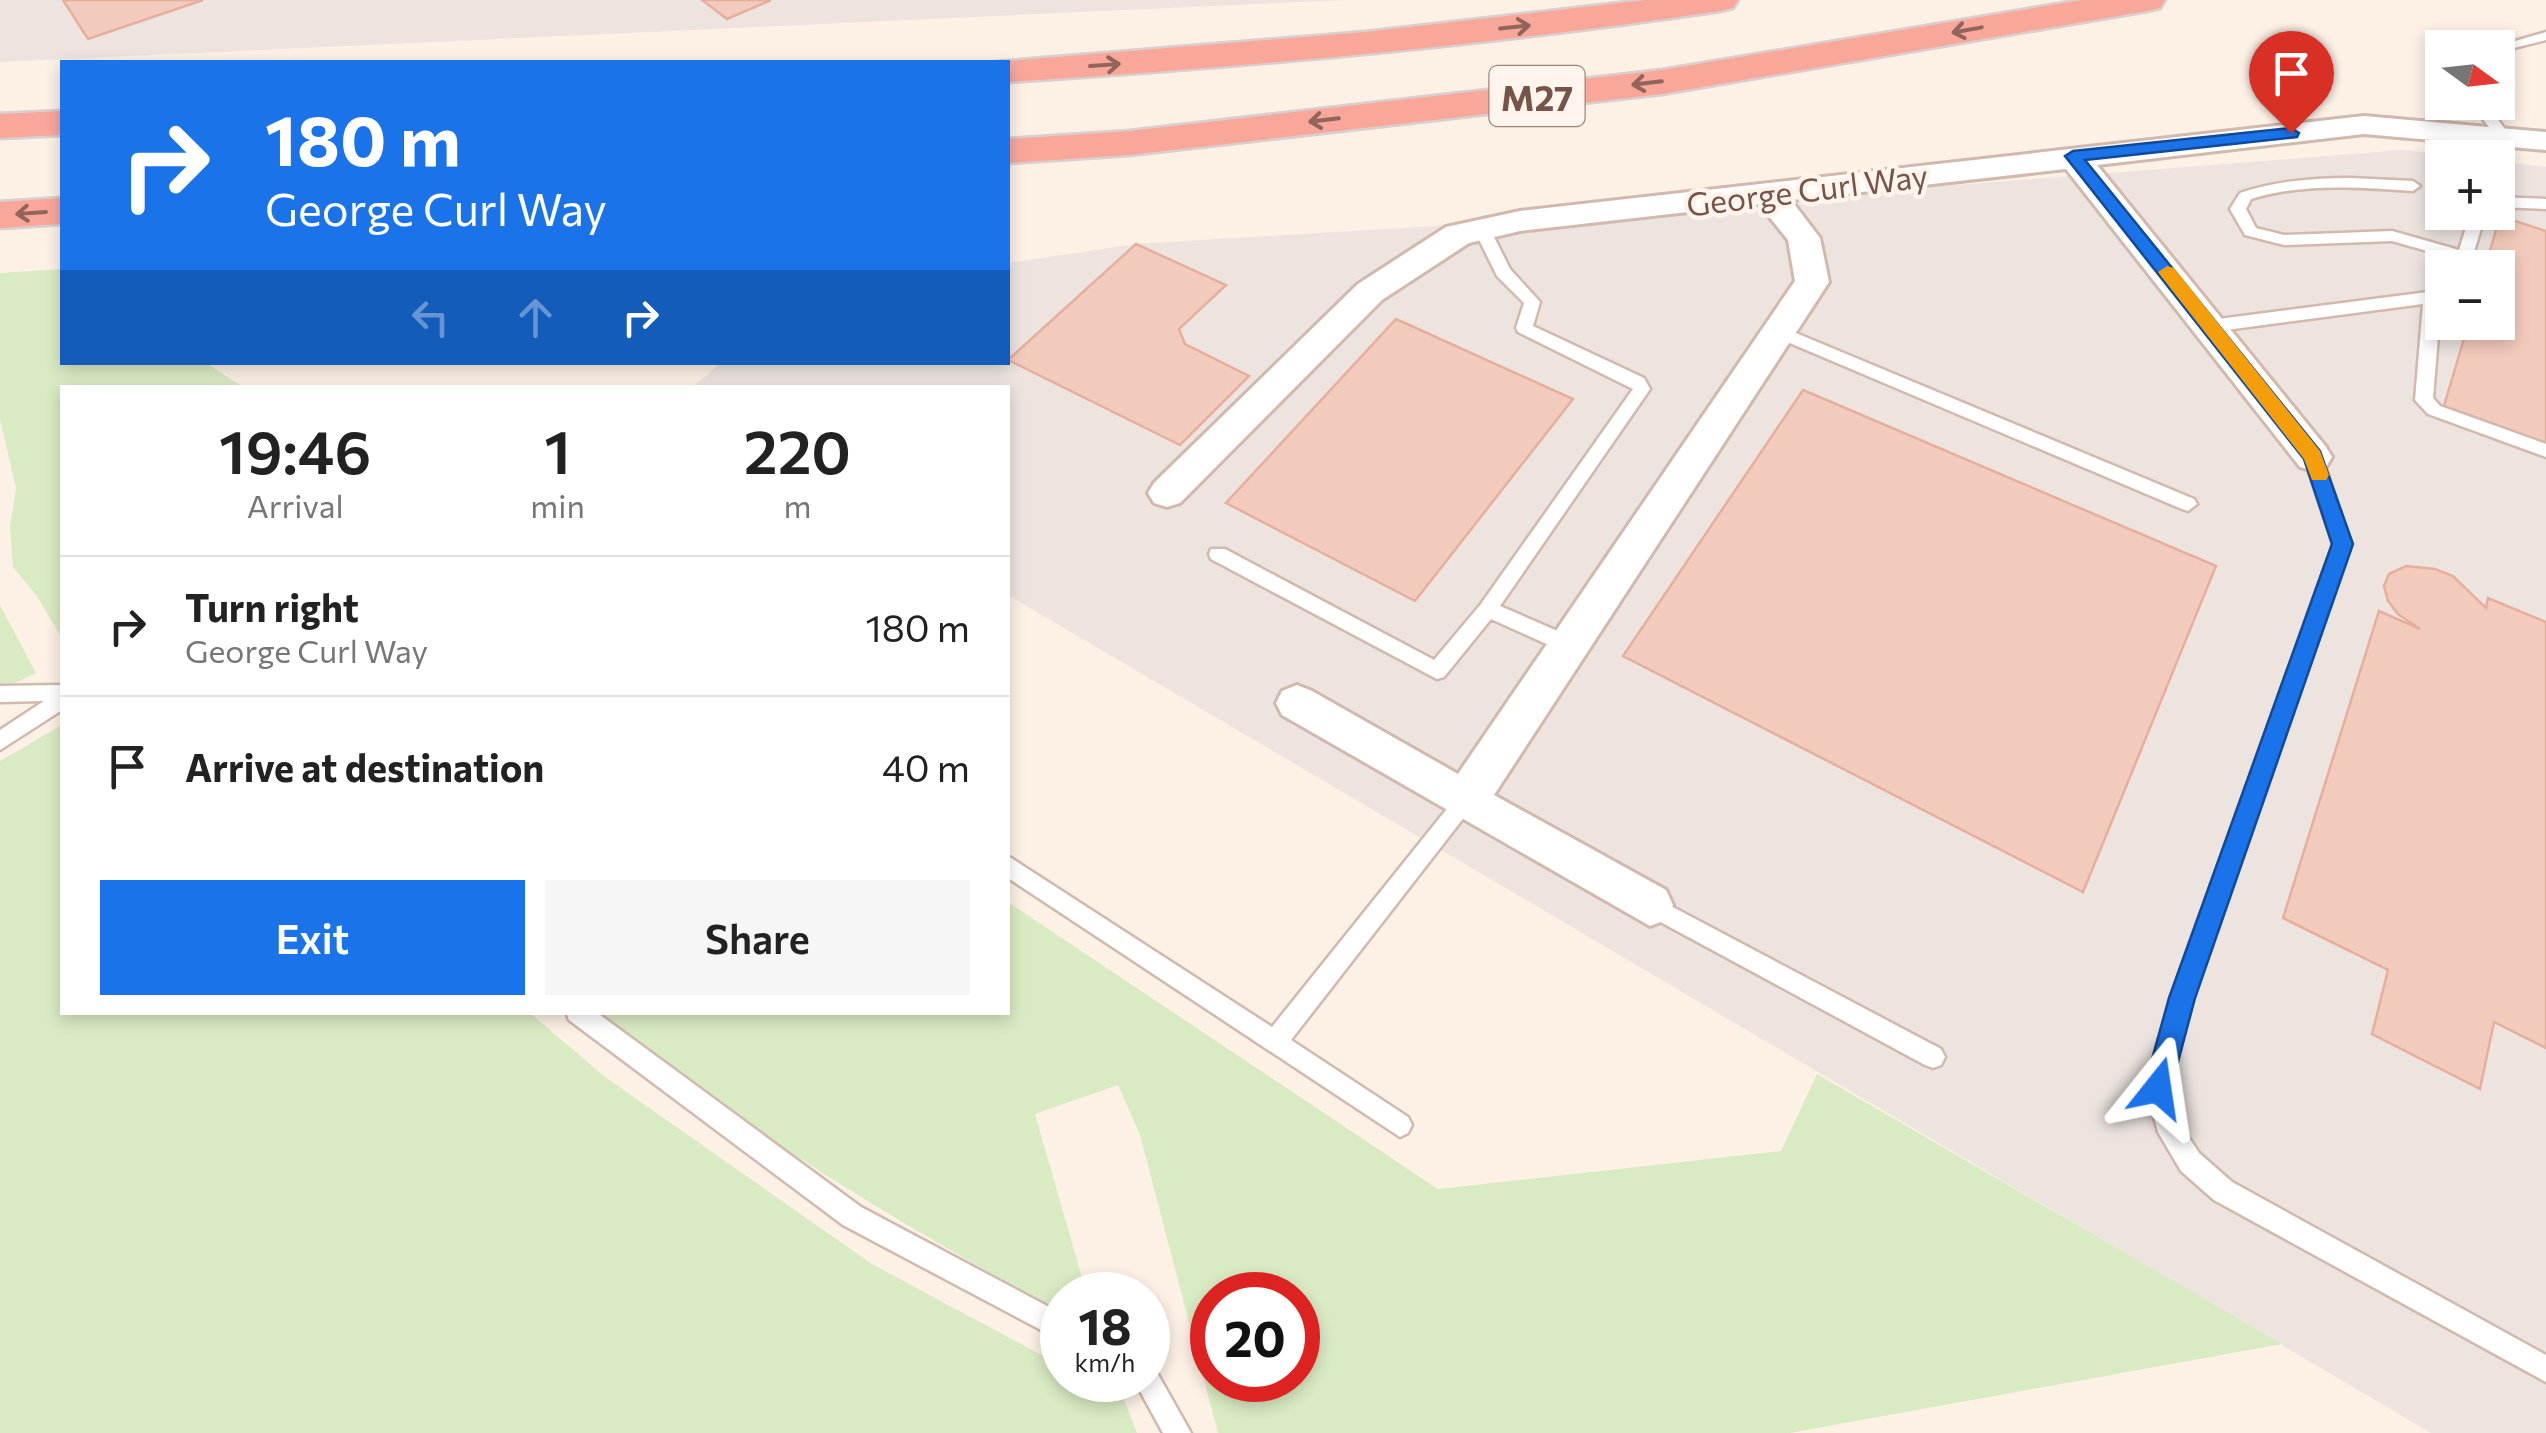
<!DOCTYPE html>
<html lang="en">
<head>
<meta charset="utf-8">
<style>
	:root { --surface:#fff; --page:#f6f6f6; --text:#222; --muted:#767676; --line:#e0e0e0; --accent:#1a73e8 }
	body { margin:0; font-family:Commissioner,sans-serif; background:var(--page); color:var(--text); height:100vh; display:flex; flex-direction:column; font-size:38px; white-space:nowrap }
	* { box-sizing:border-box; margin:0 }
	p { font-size:32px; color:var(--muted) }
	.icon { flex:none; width:55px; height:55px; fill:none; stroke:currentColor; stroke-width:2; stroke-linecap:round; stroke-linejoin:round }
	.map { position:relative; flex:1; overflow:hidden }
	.drawer { position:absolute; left:60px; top:385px; width:950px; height:630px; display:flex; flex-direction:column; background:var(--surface); border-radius:0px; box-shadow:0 5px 15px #0003 }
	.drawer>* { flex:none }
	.top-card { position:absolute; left:60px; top:60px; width:950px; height:305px; border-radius:0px; box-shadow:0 5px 15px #0003; background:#1a73e8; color:#fff; overflow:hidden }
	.needle { width:65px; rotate:105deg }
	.tools { position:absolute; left:2425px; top:30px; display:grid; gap:20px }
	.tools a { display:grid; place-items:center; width:90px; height:90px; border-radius:0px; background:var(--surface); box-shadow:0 5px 15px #0003; font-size:50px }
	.speed { position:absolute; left:1040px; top:1272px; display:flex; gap:20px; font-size:50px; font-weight:700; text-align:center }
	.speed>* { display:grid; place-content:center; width:130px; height:130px; border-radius:50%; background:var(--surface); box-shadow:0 5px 15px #0003; line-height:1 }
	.speed small { font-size:25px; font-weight:400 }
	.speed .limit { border:15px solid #d22; background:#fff; color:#111 }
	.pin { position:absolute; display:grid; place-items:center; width:85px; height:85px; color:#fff; margin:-102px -42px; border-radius:50% 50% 50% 0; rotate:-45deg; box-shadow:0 0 10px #0007 }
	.pin .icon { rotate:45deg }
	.me { position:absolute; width:110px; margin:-55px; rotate:15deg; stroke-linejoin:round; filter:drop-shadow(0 0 8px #0008) }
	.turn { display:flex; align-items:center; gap:35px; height:210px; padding:0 40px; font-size:45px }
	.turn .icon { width:130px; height:130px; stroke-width:2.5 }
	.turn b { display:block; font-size:70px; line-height:85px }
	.lanes { display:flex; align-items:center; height:95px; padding:0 40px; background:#0003; justify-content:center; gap:50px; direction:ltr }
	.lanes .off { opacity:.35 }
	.eta { display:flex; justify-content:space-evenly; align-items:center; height:170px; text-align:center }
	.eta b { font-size:60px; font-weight:600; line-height:70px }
	.cta { display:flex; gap:20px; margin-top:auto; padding:20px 40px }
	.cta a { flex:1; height:115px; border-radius:0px; background:var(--accent); color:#fff; font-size:40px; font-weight:600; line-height:115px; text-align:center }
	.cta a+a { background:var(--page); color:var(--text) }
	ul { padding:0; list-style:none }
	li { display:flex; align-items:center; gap:30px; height:140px; padding:0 40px; border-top:2px solid var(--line) }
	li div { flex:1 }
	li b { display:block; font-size:38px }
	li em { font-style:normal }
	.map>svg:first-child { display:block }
</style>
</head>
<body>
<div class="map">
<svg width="2546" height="1433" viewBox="0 0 2546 1433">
	<rect width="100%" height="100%" fill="#fdf1e6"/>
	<path fill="#ede4e0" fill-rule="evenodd" d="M0,0H1343L0,62Z
		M2402,150L2470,157L2442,158V212H2498V161L2546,167V1433H2431L1008,595V388H691L721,363L1008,362V263L1136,244L1436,226ZM2442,268H2498V322H2442Z"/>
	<path fill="#d9ebc3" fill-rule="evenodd" d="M62,269V362L206,363L243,387L62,388V639L37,596L13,567L10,527L16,488L0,419V273Z
		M0,605L36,673L15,683L0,684Z
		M62,725V1012L530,1013L605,1077L872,1264L1062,1366V1380H1092L1122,1395L1137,1433H0V761Z
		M1008,902L1438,1189L1781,1151L1817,1074L2282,1344L1790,1433H1218L1140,1135L1118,1085L1035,1114L1087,1295H1062V1313C902,1225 741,1130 601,1013L1008,1012ZM1212,1295H1298V1380H1212Z"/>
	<path fill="#f3cbbc" stroke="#e6af9c" stroke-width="2.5" d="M63,0H203L88,39Z
		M702,0H771L727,19Z
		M2500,216L2546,231V443L2444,406L2469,322H2498V268H2485Z
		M1136,244L1226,285L1179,329L1185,344L1249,376L1180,445L1008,360Z
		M1396,319L1573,399L1415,601L1226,503Z
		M1803,390L2216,566L2083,892L1623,656Z
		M2406,566L2435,569L2453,576L2486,608L2488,598L2546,622V1048L2494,1022L2480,1089L2372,1034L2388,970L2283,918L2379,611L2420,629L2398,614L2388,601L2384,586L2389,574Z"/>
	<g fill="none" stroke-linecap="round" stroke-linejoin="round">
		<defs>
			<path id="lane" d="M2546,32V40L2498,52V48H2491Z
				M2470,102H2485L2510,136L2508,139H2498Z
				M2350,178L2413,181L2420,186L2413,191C2359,187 2303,183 2251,199L2246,209L2256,228L2284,235L2392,231L2459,250L2471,212H2486L2469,268H2453L2456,259L2392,241L2284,245L2245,235L2230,209L2240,193C2276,181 2312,178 2350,178Z
				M2498,197L2546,199V209L2498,207Z
				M1482,224L1490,229L1510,269L1540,302L1533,326L1644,378L1650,389L1500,606L1576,639L1579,645L1576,651H1562L1491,619L1444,677L1437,679L1211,559L1209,554L1211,549H1225L1434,660L1481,604L1633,389L1518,332L1516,328L1524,303L1497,276L1474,229Z
				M2442,287L2433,398L2440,406L2546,444V457L2428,414L2415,400L2423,304L2211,332L2203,326L2211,320L2428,292Z
				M1779,326L2194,499L2197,504L2188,511L2182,509L1773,336L1771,332Z
				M2313,451L2322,457L2351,544L2193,998L2170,1088L2177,1119L2199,1153L2232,1182L2546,1355V1382L2214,1200L2181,1171L2158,1132L2146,1088L2171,998L2333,544L2304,457Z
				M62,685V710L0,750V730L44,701L0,702V686Z
				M1465,792L1472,795L1475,801L1472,807L1291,1040L1408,1117L1412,1125L1408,1133L1400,1137L1008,878V856L1272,1027L1458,795Z
				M1650,895L1941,1049L1945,1057L1941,1065L1933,1068L1925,1065L1642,912L1639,905L1642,898Z
				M566,1012H596L861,1207L1062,1314V1341L843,1225L569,1020Z
				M1148,1367L1156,1371L1191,1433H1163L1134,1380H1148Z"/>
			<path id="street" d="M2364,116L2546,132V150L2364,134L2097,165L2326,447L2332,457L2326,467L2313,471L2300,467L2066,169L1791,200L1820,238L1829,282L1494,795L1666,890L1673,905L1666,920L1650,926L1282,715L1276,703L1282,691L1297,685L1312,691L1458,774L1795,281L1788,240L1759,204L1520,231L1469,243L1382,300L1180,503L1167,507L1154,503L1148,493L1154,483L1358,284L1446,227L1520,211Z"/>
			<path id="highway" d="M1646,0H1738L1733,8L1720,11C1484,46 1246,67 1008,82V62H996L1365,32Z
				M2082,0H2165L2160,8L2147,11L1662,94L1129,155L1008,163V139L1129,131L1662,70Z
				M62,111V135L0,138V114Z
				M62,198V224L0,228V202Z"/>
		</defs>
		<use href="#lane" stroke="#d1b9ae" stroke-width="5"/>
		<use href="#street" stroke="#d1b9ae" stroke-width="6"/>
		<use href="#highway" stroke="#d9cfcc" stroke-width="5"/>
		<use href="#lane" fill="#fff" fill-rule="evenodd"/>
		<use href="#street" fill="#fff" fill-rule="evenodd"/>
		<use href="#highway" fill="#f9a79b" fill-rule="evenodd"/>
	</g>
	<defs><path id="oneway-shaft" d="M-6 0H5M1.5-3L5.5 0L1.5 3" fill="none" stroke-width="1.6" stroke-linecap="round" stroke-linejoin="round" transform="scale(2.5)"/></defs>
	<g stroke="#916559">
		<use href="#oneway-shaft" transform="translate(1515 27) rotate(-6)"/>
		<use href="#oneway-shaft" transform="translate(1967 30) rotate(170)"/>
		<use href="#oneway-shaft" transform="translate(1105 65) rotate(-4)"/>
		<use href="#oneway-shaft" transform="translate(1647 83) rotate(173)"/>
		<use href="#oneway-shaft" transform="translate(1324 120) rotate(173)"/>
		<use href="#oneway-shaft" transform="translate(31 213) rotate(176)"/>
	</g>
	<path fill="#1a73e8" stroke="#114b97" stroke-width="2.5" d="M2291,128L2299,133L2297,137L2085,160L2320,451L2353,544L2195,998L2171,1088L2167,1097L2158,1101L2148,1097L2144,1088L2169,998L2332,544L2304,459L2065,156L2073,151Z"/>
	<path fill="#f59e0b" d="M2167,266L2174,268L2320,451L2329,475L2326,480H2312L2304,459L2161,276L2158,272Z"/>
	<g text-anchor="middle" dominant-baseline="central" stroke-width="9" stroke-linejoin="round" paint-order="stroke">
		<g font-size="32" fill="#775449" stroke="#fff5ed">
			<text transform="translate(1807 189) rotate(-7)">George Curl Way</text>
		</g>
		<rect fill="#fff5ed" stroke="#a0847a" stroke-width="2.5" x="1489.5" y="66" width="95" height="60" rx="8"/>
		<g font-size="35" font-weight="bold" fill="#775449">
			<text x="1537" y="96">M27</text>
		</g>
	</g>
</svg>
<div class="tools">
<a><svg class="needle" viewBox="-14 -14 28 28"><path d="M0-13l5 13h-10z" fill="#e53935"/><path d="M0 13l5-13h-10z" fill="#767676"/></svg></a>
<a>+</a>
<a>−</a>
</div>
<div class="speed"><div>18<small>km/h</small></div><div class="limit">20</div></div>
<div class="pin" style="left:2291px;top:133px;background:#d93025"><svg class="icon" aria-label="arrive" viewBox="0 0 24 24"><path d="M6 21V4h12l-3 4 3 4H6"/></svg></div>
<svg class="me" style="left:2158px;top:1088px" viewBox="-20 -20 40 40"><path d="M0-17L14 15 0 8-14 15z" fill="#1a73e8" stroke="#fff" stroke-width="4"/></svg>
<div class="top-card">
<div class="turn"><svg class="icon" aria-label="right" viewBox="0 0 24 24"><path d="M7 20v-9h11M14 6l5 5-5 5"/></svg><div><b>180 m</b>George Curl Way</div></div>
<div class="lanes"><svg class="icon off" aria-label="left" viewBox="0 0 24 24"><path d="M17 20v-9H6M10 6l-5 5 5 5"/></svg><svg class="icon off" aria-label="ahead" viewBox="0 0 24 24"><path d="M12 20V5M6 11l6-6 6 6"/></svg><svg class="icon" aria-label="right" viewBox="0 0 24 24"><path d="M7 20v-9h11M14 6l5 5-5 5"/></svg></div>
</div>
<section class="drawer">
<div class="eta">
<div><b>19:46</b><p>Arrival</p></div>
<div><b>1</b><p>min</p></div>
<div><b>220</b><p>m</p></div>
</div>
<ul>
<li><svg class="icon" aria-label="right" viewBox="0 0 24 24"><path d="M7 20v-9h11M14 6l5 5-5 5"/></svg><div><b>Turn right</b><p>George Curl Way</p></div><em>180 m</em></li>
<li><svg class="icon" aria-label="arrive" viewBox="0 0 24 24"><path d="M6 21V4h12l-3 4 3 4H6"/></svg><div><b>Arrive at destination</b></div><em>40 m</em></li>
</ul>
<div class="cta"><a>Exit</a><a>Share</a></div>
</section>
</div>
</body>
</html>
